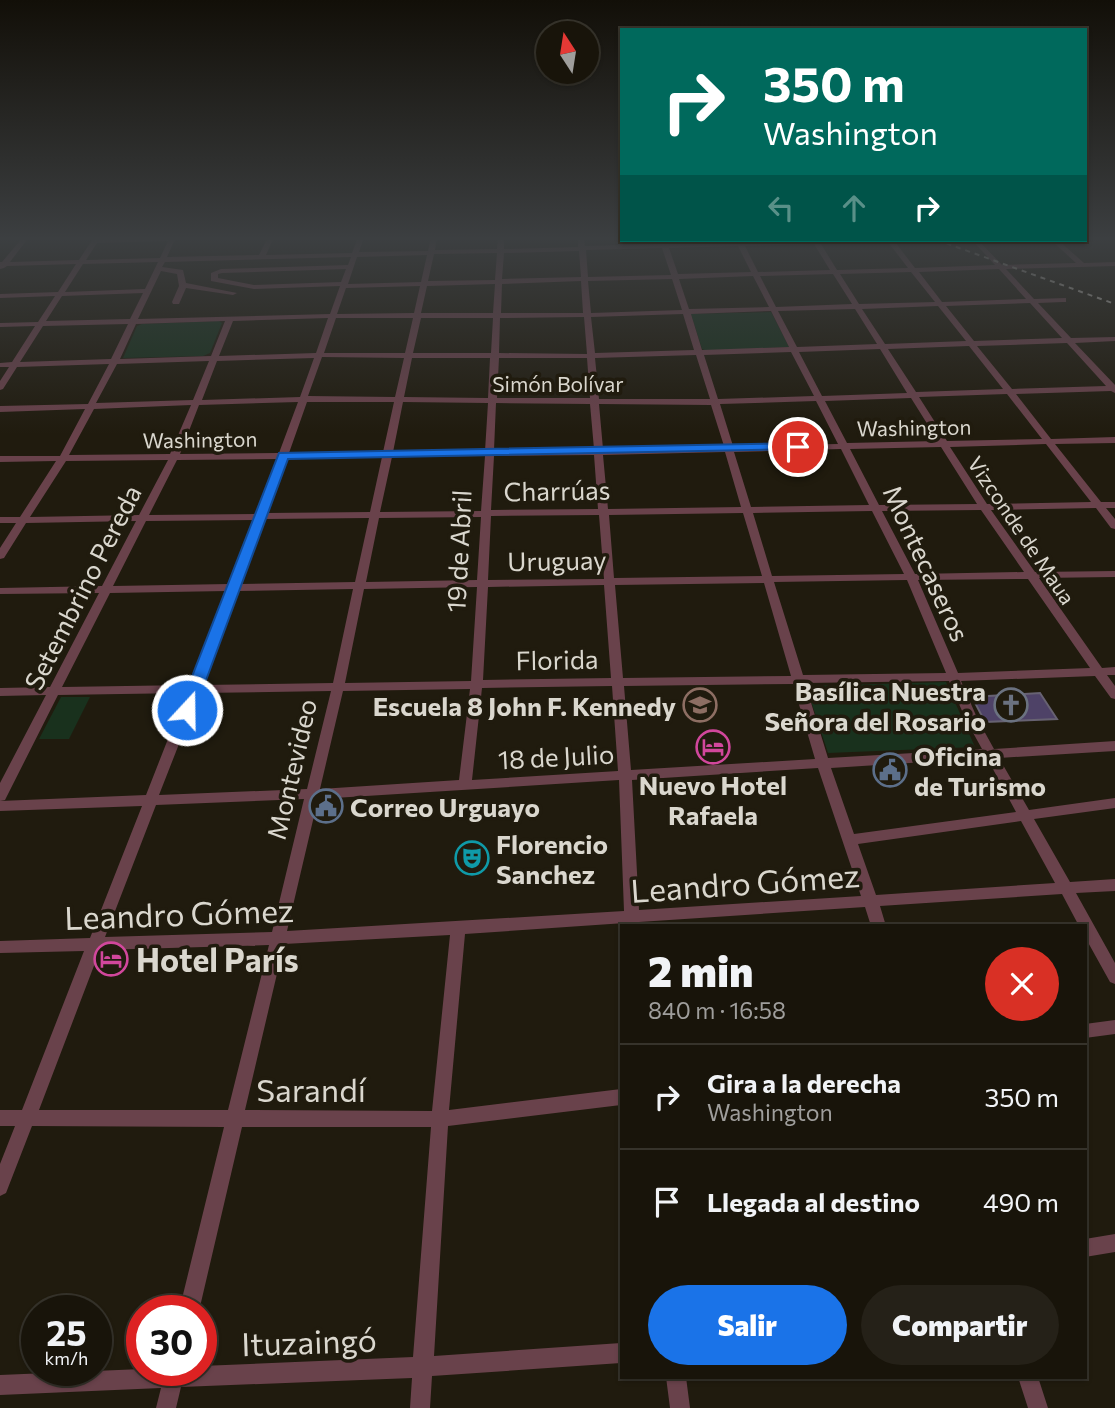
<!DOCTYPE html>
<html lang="es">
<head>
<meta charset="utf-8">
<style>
	:root { --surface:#18140a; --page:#252118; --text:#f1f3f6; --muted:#9f9e9c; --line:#36332b; --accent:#1a73e8 }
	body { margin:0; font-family:Commissioner,sans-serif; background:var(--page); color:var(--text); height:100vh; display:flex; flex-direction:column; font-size:26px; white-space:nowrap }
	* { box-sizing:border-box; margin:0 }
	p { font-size:23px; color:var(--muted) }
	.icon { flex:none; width:38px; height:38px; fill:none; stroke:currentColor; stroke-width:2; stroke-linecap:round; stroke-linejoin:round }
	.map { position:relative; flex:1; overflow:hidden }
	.sheet { position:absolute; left:620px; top:924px; width:467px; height:455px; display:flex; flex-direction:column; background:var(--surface); border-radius:0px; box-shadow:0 2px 5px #0004,0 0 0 2px var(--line) }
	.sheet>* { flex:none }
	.hud { position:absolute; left:620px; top:28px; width:467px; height:214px; border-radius:0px; box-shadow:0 2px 5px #0004,0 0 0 2px var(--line); background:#00695c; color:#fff; overflow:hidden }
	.needle { width:46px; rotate:348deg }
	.fabs { position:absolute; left:536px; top:21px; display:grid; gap:14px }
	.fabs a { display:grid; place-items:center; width:63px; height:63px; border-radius:50%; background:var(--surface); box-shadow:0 2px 5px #0004,0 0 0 2px var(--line); font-size:35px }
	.speed { position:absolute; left:21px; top:1295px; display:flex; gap:14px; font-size:35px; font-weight:700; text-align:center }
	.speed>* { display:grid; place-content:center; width:91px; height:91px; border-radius:50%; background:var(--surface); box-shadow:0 2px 5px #0004,0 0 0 2px var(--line); line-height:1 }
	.speed small { font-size:18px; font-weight:400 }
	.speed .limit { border:10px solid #d22; background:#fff; color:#111 }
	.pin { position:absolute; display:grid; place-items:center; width:60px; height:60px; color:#fff; margin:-30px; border:4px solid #fff; border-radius:50%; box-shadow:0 2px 7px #0007 }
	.me { position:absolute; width:77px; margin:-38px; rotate:21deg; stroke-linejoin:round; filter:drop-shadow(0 0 5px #0008) }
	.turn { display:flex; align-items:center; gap:24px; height:147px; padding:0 28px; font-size:32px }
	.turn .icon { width:91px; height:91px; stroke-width:2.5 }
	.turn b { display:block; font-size:49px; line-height:60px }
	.lanes { display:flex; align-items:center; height:66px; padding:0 28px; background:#0003; justify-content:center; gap:35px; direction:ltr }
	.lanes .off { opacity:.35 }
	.round { display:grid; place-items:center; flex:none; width:74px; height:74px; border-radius:37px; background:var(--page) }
	.summary { display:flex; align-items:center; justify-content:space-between; height:119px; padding:0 28px }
	h1 { font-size:42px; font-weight:800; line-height:52px }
	.action { display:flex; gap:14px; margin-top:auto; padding:14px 28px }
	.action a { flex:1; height:80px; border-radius:42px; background:var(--accent); color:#fff; font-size:28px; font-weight:800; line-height:80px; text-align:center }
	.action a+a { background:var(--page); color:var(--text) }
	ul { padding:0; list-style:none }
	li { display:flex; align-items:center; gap:21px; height:105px; padding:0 28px; border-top:2px solid var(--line) }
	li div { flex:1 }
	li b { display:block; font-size:26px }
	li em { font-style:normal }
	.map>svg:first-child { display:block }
</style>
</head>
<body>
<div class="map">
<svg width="1115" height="1408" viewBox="0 0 1115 1408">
	<rect width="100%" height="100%" fill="#201b0e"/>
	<path fill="#19311d" d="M771,312L789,347L707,351L702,349L691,314Z
		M219,321L222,323L210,353L203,356L123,358L137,326L142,324Z
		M946,682L975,747L828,753L806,686Z
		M61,697H90L69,739H39Z"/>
	<path fill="#4e4267" stroke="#676272" stroke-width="2" d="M1040,693L1057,719L985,722L972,697Z"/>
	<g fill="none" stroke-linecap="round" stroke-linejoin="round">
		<path fill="#69424b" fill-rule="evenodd" d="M23,237H29L10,262L79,260L94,237H100L99,239L176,237L167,257L259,255L268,237H274L266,255L352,253L358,237H364L359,252L428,251L431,237H437L435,250L497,249L498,237H504V249L578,247V237H584L585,246L661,244L660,240H666L668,244L736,242L735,240H741L742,242L902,240L895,242L915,268L995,265L972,240H978L1002,265L1076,263L1051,240H1058L1084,263L1115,262V266L1006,269L1034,299L1066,298V302H1063L1038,303L1071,338L1115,337V341L1075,343L1115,385V393L1111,391L1016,394L1051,439L1115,437V443L1055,444L1101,502H1115V508H1106L1115,519V529L1111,528L1096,508L991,510L1035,572L1115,571V577L1039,578L1102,668L1115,667V675H1107L1115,686V699L1111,698L1095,676L961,681L978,720L994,749L1115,741V751L999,758L1029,810L1115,798V808L1034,819L1070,882L1115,879V891L1076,893L1115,963V984L1110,982L1085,937V926H1079L1062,894L880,906L886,926H871L865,907L639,922V926H625V923L465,934L449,1110L621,1089V1105L448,1126L434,1356L621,1343V1363L432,1376L430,1408H410L412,1378L181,1387L176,1408H156L161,1388L0,1395V1375L142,1369L201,1370V1366L413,1357L431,1127H242L199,1311H179L224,1127L32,1126L6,1193L0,1196V1164L15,1126H0V1110H22L84,951L0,953V941L90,938L142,806L0,811V783L46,695L0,696V688L50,687L99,593L0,594V588L102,586L136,521L26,523L4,558L0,559V548L16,523H0V517H20L56,461L0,462V456H60L85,409L0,412V406L88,404L109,364L17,367L3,389L0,390V381L9,367H0V363L12,362L35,326L0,327V323L38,322L55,296L0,298V294L58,292L76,264L7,266L4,268L0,269V262H2ZM168,241L160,258L86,260L97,243ZM888,242L908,268L837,270L821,244ZM814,244L830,270L758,272L745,246ZM738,246L751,272L678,274L669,248ZM662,248L671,275L588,277L586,250ZM579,251L581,277L502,279L504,253ZM497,253L495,280L428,281L434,254ZM427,255L421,282L348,284L357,257ZM351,257L348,265L221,269L211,273V281L254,289L340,286L330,314L138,319L161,271L177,274L179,286L172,302L173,304H179L186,288L233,295L237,293L186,283L183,270L162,267L165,262ZM158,262L145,289L65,292L83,264ZM346,269L341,282L254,285L218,278V274L222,273ZM999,269L1026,299L942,302L919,272ZM911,272L935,302L859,304L840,274ZM833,274L852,304L776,307L760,276ZM753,276L769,307L689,309L679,279ZM672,279L682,310L591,313L588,281ZM581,281L583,313H501L502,284ZM495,284L493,313H421L427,286ZM420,286L414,313L337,314L346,288ZM143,293L130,319L46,321L62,296ZM1030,303L1062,338L974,341L946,306ZM938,306L966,341L885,344L862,309ZM855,309L877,344L797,347L778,311ZM771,311L789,347L702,350L691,314ZM683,314L694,350L595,353L591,317ZM584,317L587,354L499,353L500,318ZM328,318L316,353L219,356L233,321ZM336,318H413L405,353H324ZM421,318H493L491,353H413ZM225,321L211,356L120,359L136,324ZM128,324L111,359L20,362L43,326ZM1067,343L1106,386L1012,389L977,346ZM969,346L1003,389L916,392L888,349ZM880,349L907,393L822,396L799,352ZM791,352L814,396L718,399L704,355ZM696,355L710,399H599L595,358ZM322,357L404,358L395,397L308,396ZM314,358L300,397L202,400L217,361ZM412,358H490L488,398L404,397ZM499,358H587L590,398H497ZM209,361L193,400L96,403L117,364ZM1007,394L1042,439L947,441L919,397ZM911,398L938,441L847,443L825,401ZM816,401L838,444L733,446L720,404ZM298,402L279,453L180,454L199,405ZM307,402H394L383,452L289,453ZM403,402L488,403L485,451L393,452ZM496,403L590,404L594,449L494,450ZM599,404L711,405L724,446L603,449ZM191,405L170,454L69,455L94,409ZM1046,444L1091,502L987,504L950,447ZM941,447L977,504L879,505L850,449ZM841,449L869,505L751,507L734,452ZM725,452L741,507L608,509L603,455ZM594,455L598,509L491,510L494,456ZM485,456L481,511L380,512L392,457ZM382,457L370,512L267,513L287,458ZM277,459L257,514L149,515L177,460ZM168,460L139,515L30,517L66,461ZM981,510L1024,572L915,574L882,511ZM872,511L904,574L772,576L753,513ZM743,513L762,576L614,578L609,515ZM599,515L604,579L488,580L491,516ZM481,517L477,580L366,582L379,518ZM369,518L355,582L240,584L265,519ZM255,520L229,584L113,586L146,521ZM1028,579L1090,668L958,673L918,580ZM907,580L946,673L803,675L774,582ZM764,583L791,676L623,678L615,585ZM604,585L611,678L483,680L488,587ZM477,587L471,681L345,683L364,589ZM353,589L333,683L202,685L238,591ZM227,591L190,685L62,687L110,593ZM949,681L966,720L982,749L828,758L805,683ZM793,684L815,759L631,770L624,686ZM612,686L618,771L472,780L482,688ZM470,689L459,780L320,789L343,691ZM331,691L307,789L159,795L199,693ZM186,693L146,795L0,801L5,800L7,796L58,695ZM987,758L1016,812L854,834L831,768ZM818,768L861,896L639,910L632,780ZM619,780L624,911L287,931L318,799ZM304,799L272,932L105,937L156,805ZM1021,821L1055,883L876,895L858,844ZM450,935L432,1111L245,1110L284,944ZM269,945L228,1110H39L100,950Z
			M1115,1020V1034L1085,1038V1024Z
			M1115,1234V1252L1085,1257V1239Z
			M666,1377H686L690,1408H670Z
			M1018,1377H1038L1048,1408H1028Z"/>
		<path stroke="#bdb9b0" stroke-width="2" stroke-dasharray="5 5" stroke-linecap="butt" d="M937,240L1115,304"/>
	</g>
	<linearGradient id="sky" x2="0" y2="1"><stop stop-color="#120f08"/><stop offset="0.55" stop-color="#3c3f41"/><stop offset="1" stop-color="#3c3f41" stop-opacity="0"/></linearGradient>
	<rect width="1115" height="434" fill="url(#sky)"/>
	<path fill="#1a73e8" stroke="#114b97" stroke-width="2" d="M798,443L804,447L802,449L288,459L195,710L187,716L179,710L279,453Z"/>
	<defs>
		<symbol id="school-ring" viewBox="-11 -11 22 22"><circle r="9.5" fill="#201b0e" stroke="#8d6e63" stroke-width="1.5"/><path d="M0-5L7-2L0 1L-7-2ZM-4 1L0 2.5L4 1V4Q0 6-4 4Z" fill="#8d6e63"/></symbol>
		<symbol id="church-ring" viewBox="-11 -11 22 22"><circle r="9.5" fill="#201b0e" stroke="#6b7280" stroke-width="1.5"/><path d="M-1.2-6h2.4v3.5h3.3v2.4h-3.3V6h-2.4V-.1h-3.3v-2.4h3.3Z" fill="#6b7280"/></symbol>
		<symbol id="hotel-ring" viewBox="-11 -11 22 22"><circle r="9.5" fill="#201b0e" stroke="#d1479c" stroke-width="1.5"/><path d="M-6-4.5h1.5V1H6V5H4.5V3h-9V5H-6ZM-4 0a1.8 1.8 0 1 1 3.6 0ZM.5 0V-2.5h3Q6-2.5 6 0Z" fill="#d1479c"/></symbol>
		<symbol id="civic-ring" viewBox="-11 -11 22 22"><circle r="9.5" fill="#201b0e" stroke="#5c6f8a" stroke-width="1.5"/><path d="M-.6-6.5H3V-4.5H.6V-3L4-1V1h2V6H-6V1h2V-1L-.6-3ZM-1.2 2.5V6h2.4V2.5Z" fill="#5c6f8a"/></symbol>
		<symbol id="theatre-ring" viewBox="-11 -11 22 22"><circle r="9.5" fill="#201b0e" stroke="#0f9aa8" stroke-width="1.5"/><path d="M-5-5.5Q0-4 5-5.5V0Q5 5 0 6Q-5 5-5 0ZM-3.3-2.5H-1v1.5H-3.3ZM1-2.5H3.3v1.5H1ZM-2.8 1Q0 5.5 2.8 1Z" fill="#0f9aa8"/></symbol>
	</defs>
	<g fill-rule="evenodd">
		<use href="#school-ring" x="681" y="686" width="38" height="38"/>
		<use href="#church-ring" x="992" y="686" width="38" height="38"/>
		<use href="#hotel-ring" x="694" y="728" width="38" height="38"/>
		<use href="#civic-ring" x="871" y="751" width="38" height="38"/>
		<use href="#civic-ring" x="307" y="787" width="38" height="38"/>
		<use href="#theatre-ring" x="453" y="839" width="38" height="38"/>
		<use href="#hotel-ring" x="92" y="940" width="38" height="38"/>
	</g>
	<g text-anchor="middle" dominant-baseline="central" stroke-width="7" stroke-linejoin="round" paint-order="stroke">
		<g font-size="21" fill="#dad7ce" stroke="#201b0e">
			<text x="558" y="383">Simón Bolívar</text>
			<text transform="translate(914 427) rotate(-1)">Washington</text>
			<text transform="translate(200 439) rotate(-1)">Washington</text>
			<text transform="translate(1022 530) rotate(56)">Vizconde de Maua</text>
		</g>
		<g font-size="26" fill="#dad7ce" stroke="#201b0e">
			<text transform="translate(557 490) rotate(-1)">Charrúas</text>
			<text transform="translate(458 551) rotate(-87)">19 de Abril</text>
			<text transform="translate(557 560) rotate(-1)">Uruguay</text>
			<text transform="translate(927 563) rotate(65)">Montecaseros</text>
			<text transform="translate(82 587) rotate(-63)">Setembrino Pereda</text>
			<text transform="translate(557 659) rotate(-1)">Florida</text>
			<text transform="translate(556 756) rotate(-3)">18 de Julio</text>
			<text transform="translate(291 769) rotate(-77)">Montevideo</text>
		</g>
		<g font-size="26" font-weight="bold" fill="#dad7ce" stroke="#201b0e" text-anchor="start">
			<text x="986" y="690" text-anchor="end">Basílica Nuestra<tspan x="986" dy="30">Señora del Rosario</tspan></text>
			<text x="676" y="705" text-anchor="end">Escuela 8 John F. Kennedy</text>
			<text x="914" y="755">Oficina<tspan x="914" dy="30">de Turismo</tspan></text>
			<text x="713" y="784" text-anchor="middle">Nuevo Hotel<tspan x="713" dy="30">Rafaela</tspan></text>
			<text x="350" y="806">Correo Urguayo</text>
			<text x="496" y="843">Florencio<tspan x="496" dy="30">Sanchez</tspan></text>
		</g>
		<g font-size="32" fill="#dad7ce" stroke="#201b0e">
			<text transform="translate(745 882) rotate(-4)">Leandro Gómez</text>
			<text transform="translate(179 913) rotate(-2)">Leandro Gómez</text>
			<text x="311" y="1089">Sarandí</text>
			<text transform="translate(309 1341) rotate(-2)">Ituzaingó</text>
		</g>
		<g font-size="32" font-weight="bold" fill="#dad7ce" stroke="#201b0e" text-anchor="start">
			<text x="136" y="959">Hotel París</text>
		</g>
	</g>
</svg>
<div class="fabs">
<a><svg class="needle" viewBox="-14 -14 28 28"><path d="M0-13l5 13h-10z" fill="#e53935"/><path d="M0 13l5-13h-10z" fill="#9f9e9c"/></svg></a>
</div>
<div class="speed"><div>25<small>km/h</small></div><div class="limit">30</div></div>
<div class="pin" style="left:798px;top:447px;background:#d93025"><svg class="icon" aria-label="arrive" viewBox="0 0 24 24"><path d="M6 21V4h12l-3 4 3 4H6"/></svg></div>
<svg class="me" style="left:187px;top:710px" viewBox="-20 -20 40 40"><circle r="17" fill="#1a73e8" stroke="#fff" stroke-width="3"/><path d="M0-11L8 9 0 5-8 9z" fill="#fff"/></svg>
<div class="hud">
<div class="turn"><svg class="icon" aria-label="right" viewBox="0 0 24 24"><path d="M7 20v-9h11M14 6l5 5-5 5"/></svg><div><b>350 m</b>Washington</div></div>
<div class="lanes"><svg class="icon off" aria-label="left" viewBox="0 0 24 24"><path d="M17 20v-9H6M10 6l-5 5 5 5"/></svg><svg class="icon off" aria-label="ahead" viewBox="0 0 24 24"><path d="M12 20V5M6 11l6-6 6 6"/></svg><svg class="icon" aria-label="right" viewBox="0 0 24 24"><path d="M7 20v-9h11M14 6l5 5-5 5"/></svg></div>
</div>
<section class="sheet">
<div class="summary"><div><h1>2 min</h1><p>840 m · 16:58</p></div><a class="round" style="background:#d93025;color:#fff"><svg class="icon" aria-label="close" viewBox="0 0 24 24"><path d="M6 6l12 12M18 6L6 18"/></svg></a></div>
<ul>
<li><svg class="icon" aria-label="right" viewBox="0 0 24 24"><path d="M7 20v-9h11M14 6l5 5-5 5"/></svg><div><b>Gira a la derecha</b><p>Washington</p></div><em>350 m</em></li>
<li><svg class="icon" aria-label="arrive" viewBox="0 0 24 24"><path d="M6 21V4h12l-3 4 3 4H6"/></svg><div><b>Llegada al destino</b></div><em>490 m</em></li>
</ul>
<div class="action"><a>Salir</a><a>Compartir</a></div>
</section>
</div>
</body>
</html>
